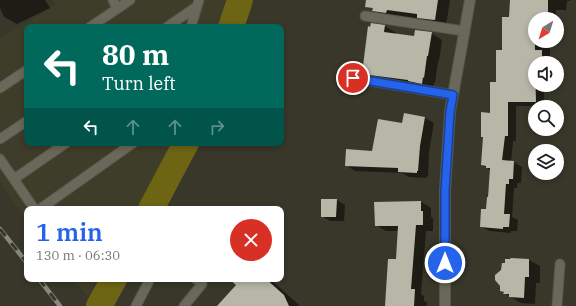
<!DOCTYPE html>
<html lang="en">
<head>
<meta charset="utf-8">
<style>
	:root { --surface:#fff; --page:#f2f2f2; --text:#222; --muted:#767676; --accent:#2563eb }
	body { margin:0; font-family:"IBM Plex Serif",serif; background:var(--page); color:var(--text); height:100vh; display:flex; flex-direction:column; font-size:15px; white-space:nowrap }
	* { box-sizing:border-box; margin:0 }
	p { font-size:13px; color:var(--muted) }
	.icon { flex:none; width:22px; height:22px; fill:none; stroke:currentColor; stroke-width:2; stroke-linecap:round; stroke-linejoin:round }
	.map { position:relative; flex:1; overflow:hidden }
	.details { position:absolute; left:24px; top:206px; width:260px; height:76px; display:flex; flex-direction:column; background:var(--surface); border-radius:8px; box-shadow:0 2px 6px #0003 }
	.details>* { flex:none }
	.banner { position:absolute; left:24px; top:24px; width:260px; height:122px; border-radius:8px; box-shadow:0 2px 6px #0003; background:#00695c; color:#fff; overflow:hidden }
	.needle { width:26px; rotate:218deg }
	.buttons { position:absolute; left:528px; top:12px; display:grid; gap:8px }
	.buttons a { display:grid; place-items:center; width:36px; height:36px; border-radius:50%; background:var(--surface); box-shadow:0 2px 6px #0003; font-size:20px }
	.pin { position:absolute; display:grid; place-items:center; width:34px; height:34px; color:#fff; margin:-17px; border:2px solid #fff; border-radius:50%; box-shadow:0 1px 4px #0007 }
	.me { position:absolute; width:44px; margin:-22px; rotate:0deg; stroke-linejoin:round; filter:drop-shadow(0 0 3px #0008) }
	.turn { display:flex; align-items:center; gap:14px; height:84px; padding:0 12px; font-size:18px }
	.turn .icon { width:52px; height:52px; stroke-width:2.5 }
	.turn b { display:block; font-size:28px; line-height:34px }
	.lanes { display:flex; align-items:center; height:38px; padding:0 12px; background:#0003; justify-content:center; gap:20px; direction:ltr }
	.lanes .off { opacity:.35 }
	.round { display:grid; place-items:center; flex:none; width:42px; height:42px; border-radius:21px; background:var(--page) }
	.summary { display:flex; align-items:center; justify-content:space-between; height:68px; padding:0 12px }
	h1 { font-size:24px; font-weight:600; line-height:30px; color:var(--accent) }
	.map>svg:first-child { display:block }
</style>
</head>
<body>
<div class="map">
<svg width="576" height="306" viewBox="0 0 576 306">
	<rect width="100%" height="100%" fill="#38372a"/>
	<path fill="#3e3d29" d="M53,0H225L217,27H27V143H174L137,209H27V221L0,183V39L55,5Z
		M72,279H98L88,297Z"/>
	<path fill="#0007" d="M0,0H45L50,8L17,24L4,17L0,8Z
		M375,0H450L446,26L429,24L421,19L398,16L397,19L385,17L373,11Z
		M511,0H570V1H567L566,10H556V19H535V41H550V63H535V85H544V106H516V141H513L511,162H514L522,167L521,183H517V188H514L512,217L518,220L517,231H511V233L490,231L481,227L487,210L490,170L482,165L484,138L482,137L491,114L510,18Z
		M385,26L396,33V34L415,37L431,33L442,40L439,61H438L435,83H434L433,89L375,79L363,73Z
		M425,118L434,123L429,152L428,176H427V178L409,177L402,173L355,171L346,165L373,152Z
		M337,200L345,205L344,221H330L322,216Z
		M421,202L431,208V217L433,218V231H426L421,294L424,296V301L427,302V306H387L397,260L399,231H386L376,225L375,203Z
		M511,259L529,260L540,266V283H536L535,304L521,303L501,291L502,271L506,264Z
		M231,279H270L298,304L299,306H218L237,285Z"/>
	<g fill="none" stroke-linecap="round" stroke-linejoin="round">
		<path stroke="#6e6514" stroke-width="26" d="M231,27L240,0
			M151,209L186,143
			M99,306L114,279"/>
	</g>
	<path fill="#b7b6a7" d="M366,0H438L435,20L417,18V14L387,10L386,13L372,11L373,8L365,7Z
		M510,0H548V19H535V50H542V63H535L536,102H508V136H505L502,160L514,161L513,179H509V184H506L504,214H510L509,227H503V229L480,227L481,209H486L487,197H488L490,168H486V166L481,165L483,137H481V112L490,113V82H496V50H502V17H509Z
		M371,23L385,25L384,32L414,36L415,30L432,32L428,56H427L424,78L423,77L422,84L408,81V80L362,74L368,26L370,27Z
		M404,113L425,117L420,146L418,171H417V173L398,172V168L345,166L346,149L372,151L378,119L402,123Z
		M321,199H337L336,217H321Z
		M421,201V211H423V225H416L411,289H415L414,306H385L388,259H396L398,226H375L374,202Z
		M511,258L529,259V277H525L524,298L509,297V294H503L504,292L500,291V286L495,280V275L501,270L502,263H505V259H510Z
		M229,279H266L284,295L289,306H217L236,285Z"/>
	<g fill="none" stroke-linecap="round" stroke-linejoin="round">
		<defs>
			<path id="lane" d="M113,0L117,9L130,0
				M365,16L464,31
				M90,27L117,9
				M167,27L196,7
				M191,27L199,0
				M353,78L453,95
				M0,88L27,70
				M0,139L27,121
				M0,159L33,207L35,209
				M14,179L66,143
				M40,209L133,143
				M136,306L150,279
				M184,306L202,284L196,279
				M557,306L560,264"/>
			<path id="street" d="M445,306V191L450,112L470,0"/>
		</defs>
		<use href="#lane" stroke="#56554a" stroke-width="11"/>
		<use href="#street" stroke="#56554a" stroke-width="12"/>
		<use href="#lane" stroke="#69685a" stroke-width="9"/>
		<use href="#street" stroke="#69685a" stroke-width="10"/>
		<defs>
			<path id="rail" d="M0,229L27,263
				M39,279L60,306"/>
		</defs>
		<use href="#rail" stroke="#88887d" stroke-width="4.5"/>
		<use href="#rail" stroke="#38372a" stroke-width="3" stroke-dasharray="9" stroke-linecap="butt"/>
	</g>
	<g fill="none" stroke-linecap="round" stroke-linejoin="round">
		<defs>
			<path id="route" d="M353,78L453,95L450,112L445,191V263"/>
		</defs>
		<use href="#route" stroke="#184099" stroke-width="10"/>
		<use href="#route" stroke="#2563eb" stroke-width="7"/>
	</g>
</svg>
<div class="buttons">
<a><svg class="needle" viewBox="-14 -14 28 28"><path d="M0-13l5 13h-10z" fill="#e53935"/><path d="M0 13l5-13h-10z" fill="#767676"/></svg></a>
<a><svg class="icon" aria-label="sound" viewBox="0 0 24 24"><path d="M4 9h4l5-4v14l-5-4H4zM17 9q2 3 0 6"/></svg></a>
<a><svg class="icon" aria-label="search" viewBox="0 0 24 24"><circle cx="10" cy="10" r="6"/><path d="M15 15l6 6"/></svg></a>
<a><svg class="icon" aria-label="layers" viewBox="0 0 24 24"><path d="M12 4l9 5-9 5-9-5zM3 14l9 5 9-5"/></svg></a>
</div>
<div class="pin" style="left:353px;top:78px;background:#d93025"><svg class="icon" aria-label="arrive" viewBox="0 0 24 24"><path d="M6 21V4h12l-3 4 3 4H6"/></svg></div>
<svg class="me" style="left:445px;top:263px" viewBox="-20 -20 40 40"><circle r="17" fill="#2563eb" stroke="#fff" stroke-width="3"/><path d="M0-11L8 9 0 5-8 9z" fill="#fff"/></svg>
<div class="banner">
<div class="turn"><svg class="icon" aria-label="left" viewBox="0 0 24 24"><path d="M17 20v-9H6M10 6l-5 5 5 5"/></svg><div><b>80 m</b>Turn left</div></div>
<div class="lanes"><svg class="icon" aria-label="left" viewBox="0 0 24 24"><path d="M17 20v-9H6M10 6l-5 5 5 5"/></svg><svg class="icon off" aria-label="ahead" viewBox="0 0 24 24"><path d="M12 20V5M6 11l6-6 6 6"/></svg><svg class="icon off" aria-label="ahead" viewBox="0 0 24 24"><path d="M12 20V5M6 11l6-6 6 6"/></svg><svg class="icon off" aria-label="right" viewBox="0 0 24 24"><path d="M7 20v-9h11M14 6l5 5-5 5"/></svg></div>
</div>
<section class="details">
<div class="summary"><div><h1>1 min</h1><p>130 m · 06:30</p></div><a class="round" style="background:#d93025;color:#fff"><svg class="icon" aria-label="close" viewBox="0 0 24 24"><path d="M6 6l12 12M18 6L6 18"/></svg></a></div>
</section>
</div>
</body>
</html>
